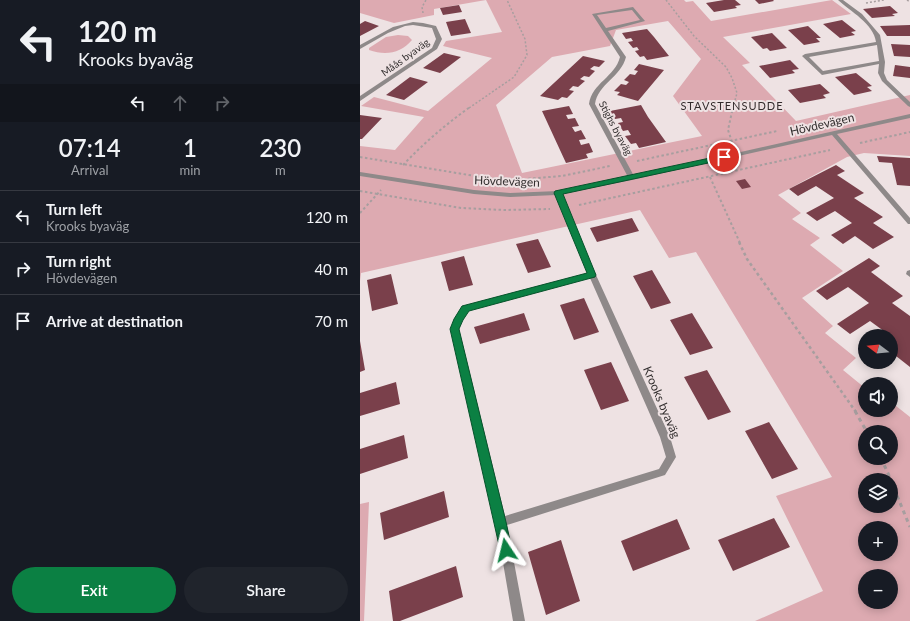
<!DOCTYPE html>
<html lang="en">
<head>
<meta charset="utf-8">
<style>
	:root { --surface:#171b24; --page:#20242c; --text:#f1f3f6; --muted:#9ea1a6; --line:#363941; --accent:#0b8043 }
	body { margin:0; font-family:Lato,sans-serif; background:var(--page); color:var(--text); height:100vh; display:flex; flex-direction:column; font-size:15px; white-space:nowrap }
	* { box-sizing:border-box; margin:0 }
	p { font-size:13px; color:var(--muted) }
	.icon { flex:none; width:22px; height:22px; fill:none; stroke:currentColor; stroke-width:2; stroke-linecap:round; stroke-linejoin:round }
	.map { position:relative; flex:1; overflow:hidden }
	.drawer { display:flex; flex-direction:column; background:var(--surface); width:360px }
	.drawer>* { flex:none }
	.hud { background:#171b24; color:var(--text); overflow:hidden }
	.needle { width:26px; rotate:286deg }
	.buttons { position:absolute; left:498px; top:329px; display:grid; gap:8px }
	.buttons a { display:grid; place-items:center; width:40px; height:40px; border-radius:50%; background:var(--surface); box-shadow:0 2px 10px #0003; font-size:20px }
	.pin { position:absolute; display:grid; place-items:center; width:34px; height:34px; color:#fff; margin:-17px; border:2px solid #fff; border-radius:50%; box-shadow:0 1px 4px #0007 }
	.me { position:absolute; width:44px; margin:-22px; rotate:350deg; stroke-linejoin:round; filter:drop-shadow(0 0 3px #0008) }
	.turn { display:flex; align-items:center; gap:14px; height:84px; padding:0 12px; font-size:18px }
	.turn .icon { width:52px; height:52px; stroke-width:2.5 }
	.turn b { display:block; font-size:28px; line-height:34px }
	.lanes { display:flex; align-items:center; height:38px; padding:0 12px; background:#0003; justify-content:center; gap:20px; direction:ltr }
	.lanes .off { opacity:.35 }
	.eta { display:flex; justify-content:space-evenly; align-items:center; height:68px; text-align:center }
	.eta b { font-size:24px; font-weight:600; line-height:28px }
	.button { display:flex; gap:8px; margin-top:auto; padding:8px 12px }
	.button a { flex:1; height:46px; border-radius:24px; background:var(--accent); color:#fff; font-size:16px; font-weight:600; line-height:46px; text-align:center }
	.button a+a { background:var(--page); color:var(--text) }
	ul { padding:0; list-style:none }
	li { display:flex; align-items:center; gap:12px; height:52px; padding:0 12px; border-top:1px solid var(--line) }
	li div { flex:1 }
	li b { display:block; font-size:15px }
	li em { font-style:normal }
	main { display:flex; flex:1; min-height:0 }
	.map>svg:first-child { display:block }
</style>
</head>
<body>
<main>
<section class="drawer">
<div class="hud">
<div class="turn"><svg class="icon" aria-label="left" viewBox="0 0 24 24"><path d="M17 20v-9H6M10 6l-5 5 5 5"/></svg><div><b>120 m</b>Krooks byaväg</div></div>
<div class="lanes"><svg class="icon" aria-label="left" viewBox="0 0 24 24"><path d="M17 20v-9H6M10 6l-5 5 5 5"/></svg><svg class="icon off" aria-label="ahead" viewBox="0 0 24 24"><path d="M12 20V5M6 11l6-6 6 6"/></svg><svg class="icon off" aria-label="right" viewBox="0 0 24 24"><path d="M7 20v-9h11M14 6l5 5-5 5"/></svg></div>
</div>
<div class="eta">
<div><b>07:14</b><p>Arrival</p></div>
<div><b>1</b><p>min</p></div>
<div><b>230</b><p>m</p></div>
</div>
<ul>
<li><svg class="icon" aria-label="left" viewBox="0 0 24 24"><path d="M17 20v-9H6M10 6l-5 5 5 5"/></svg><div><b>Turn left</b><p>Krooks byaväg</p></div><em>120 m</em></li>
<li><svg class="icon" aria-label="right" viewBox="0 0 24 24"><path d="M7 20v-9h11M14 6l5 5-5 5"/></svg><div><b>Turn right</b><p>Hövdevägen</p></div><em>40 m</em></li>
<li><svg class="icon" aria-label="arrive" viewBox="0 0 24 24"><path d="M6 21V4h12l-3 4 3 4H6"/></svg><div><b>Arrive at destination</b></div><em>70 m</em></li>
</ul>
<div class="button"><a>Exit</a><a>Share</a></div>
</section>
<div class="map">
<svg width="550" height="621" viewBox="0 0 550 621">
	<rect width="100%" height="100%" fill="#eee2e3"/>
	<path fill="#ddaab1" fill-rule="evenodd" d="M0,0H324L326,2L333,1L351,21L472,0L491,14L363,37L390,63L382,65L436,121L550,95V156L504,153L487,157L418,195L441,213L432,219L460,238L450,245L483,271L442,298L473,326L465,333L496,358L483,370L505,388V410H531V402L550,417V621H395L463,591L416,496L472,477L336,252L309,258L280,210L1,273L0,281V146L35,150L64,117L1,106L14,97L68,111L132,58L83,46L86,41L142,32L126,0L74,9V15L34,23L0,13ZM308,21L341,59L313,96L342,136L162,173L136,105L192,57L250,46L256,30ZM505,432H531V458H505ZM505,480H531V506H505ZM505,528H531V554H505ZM505,576H531V602H505Z
		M38,35L48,36L52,40C41,53 26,56 9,50V48L26,37Z
		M9,502L4,621H0V504Z"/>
	<path fill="#7a404b" d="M364,0H375L381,5L375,6L377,8L354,12L346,3Z
		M395,0H413L414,1L399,4Z
		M99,5L102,12L83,15L80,8Z
		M530,6L538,13L532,14L535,16L512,18L503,9Z
		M105,19L111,33L91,36L86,22Z
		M482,20L496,31L491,32L495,35L480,38L463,24Z
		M5,21L19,26L0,36V24Z
		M550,25V36H527L520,26Z
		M448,26L461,38H456L460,42L444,45L428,30Z
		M287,29L294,37L309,56L287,60L284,56L280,57L275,51L279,50L277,47L273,48L268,42L273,41L271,38L266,39L262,33Z
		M412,33L427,48L410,51L407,48L403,49L391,37Z
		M531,44L550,45V57L534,56Z
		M84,53L101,57L80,73L63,68Z
		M223,56L245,61L239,67L234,66L230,69L235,71L229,77L224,76L220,79L225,81L218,87L213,86L209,90L214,91L207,98L202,97L198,100L180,96Z
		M430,60L439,69L432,70L435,73L410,78L399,66Z
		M279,64L304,70L278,101L257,95L260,92L254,91L261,84L266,85L269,82L264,80L270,74L275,75L278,71L274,70Z
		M535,65L550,67V78L533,76Z
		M496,73L512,86L507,87L512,91L494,95L475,77Z
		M50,77L68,82L44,100L26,95Z
		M460,84L470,93L463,95L466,98L440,103L428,90Z
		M281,105L288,117L306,142L279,148L276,143L271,144L265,136L271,135L268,130L263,131L258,123L263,122L261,118L255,119L250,111Z
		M209,106L213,114L206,115L208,119L215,118L219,126L212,127L215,132L221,130L226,139L219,140L221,145L229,143L233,152L226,154L228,158L206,163L182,111Z
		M0,115L22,118L2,139H0Z
		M517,156L550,158V186L537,185L532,163L519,162Z
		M476,165L485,171L477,175L504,193L494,198L523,217L513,223L534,237L513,249L495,236L483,244L471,235L492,223L475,211L457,221L446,213L474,198L456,186L438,196L429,189Z
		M385,179L391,187L382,189L376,181Z
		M272,218L279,231L237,242L230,228Z
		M178,239L191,267L168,273L156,244Z
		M104,256L113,285L89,291L81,262Z
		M509,258L520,266L511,272L543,296L532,303L550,316V367L536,356L531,360L532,337L510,321L490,334L477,324L509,303L488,287L467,300L456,291Z
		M292,270L311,303L291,309L273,276Z
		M31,274L38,304L12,311L7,280Z
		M224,298L239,332L214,340L200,305Z
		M164,313L170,330L120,344L114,327Z
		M332,313L353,348L330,355L310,320Z
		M0,341L5,370L0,372Z
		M251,362L269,401L241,410L224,370Z
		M347,370L371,412L348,420L324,377Z
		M36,382L40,404L0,416V393Z
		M409,422L438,469L412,479L385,431Z
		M44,435L48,458L0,474V449Z
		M84,491L89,517L24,540L20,513Z
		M414,518L430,547L373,571L358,540Z
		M317,519L330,549L273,571L261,541Z
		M201,540L220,601L186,615L168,552Z
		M96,566L103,597L40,621H33L29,591Z"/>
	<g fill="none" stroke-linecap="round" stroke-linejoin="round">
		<path stroke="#a79e9f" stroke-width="1.5" stroke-dasharray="2 2" stroke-linecap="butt" d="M306,0L334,36L366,67L372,78L377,93L373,108
			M547,0L550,2
			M506,3L524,0
			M63,13L62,7L66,0
			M109,108L154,77L167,55L165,39L147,0"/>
		<path stroke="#a79e9f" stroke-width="2" stroke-dasharray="2.5 2.5" stroke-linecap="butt" d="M372,142L368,130L373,107
			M500,143L550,132
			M0,157L127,178L165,179L202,176L250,166
			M277,161L417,131
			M43,165C64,143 85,125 110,107
			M350,177L380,243
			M0,191L101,208L144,210L190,209
			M219,205L470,150
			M0,213L21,190"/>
		<path stroke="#a79e9f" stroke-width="2.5" stroke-dasharray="3 3" stroke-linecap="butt" d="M379,242L387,259L496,412"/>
		<path stroke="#a79e9f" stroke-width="3" stroke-dasharray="4 4" stroke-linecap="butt" d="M495,411L507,432
			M521,458L531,480
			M531,481L550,527"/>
		<path fill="#8e8989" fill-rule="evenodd" d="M478,0H483L502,14L520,35L525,62L524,73L527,80L550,102V107L548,106L522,81L518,73L519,64L462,75L442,56L445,54L516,42C514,24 490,11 478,0ZM517,45L519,61L463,71L449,57Z
			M273,7L285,21L248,31L266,57C261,77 238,84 235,104L274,176L550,114V118L477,134L550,218V224H548L472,135L272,180L202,194L236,275L310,437L316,457L305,475L147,525L165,621H153L136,522L91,329L94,319L103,306L228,273L196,195L150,197L114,194L0,176V172L114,190L150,193L198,191L268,177L229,104C232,83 255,77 260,57L232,14ZM272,10L280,20L246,28L237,15ZM230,278L300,437L306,457L299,469L145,516L99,329L102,320L109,310Z
			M53,22L63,23L76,26L82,39L77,49L0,101V96L72,48L76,39L72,28L53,25L45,26L28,33L0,49V45L33,27Z
			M550,270V277L546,274L547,271Z"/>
	</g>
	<path fill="#0b8043" stroke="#07532c" d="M364,155L367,156V159L203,194L236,275L235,277L109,311L103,320L99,329L146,522L152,550L150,554L146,556L141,554L90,329L94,319L102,306L227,273L194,193L195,191Z"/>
	<g text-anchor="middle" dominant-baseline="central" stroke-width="4" stroke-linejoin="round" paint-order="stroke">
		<g font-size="10" fill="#343030" stroke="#eee2e3">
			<text transform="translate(45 57) rotate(-36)">Måås byaväg</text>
			<text transform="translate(256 128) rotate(62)">Stighs byaväg</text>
		</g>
		<g font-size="11" letter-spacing="1" fill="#342b2c" stroke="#eee2e3">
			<text x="372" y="105">STAVSTENSUDDE</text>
		</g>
		<g font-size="12" fill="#343030" stroke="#eee2e3">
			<text transform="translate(462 124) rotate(-13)">Hövdevägen</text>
			<text transform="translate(147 181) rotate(2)">Hövdevägen</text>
			<text transform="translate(302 402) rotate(67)">Krooks byaväg</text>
		</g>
	</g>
</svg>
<div class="buttons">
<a><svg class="needle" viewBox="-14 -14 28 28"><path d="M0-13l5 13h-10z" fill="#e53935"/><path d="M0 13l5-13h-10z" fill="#9ea1a6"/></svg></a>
<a><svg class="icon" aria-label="sound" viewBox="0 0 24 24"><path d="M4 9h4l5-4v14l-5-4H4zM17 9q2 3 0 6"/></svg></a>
<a><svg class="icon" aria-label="search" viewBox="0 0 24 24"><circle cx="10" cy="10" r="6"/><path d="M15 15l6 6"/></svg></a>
<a><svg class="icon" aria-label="layers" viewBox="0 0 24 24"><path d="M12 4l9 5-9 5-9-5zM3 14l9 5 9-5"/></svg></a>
<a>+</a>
<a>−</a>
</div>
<div class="pin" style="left:364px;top:157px;background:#d93025"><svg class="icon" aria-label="arrive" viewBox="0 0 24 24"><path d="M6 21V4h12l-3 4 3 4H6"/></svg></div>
<svg class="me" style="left:146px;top:550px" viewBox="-20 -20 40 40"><path d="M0-17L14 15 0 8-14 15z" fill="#0b8043" stroke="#fff" stroke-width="4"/></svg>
</div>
</main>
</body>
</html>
